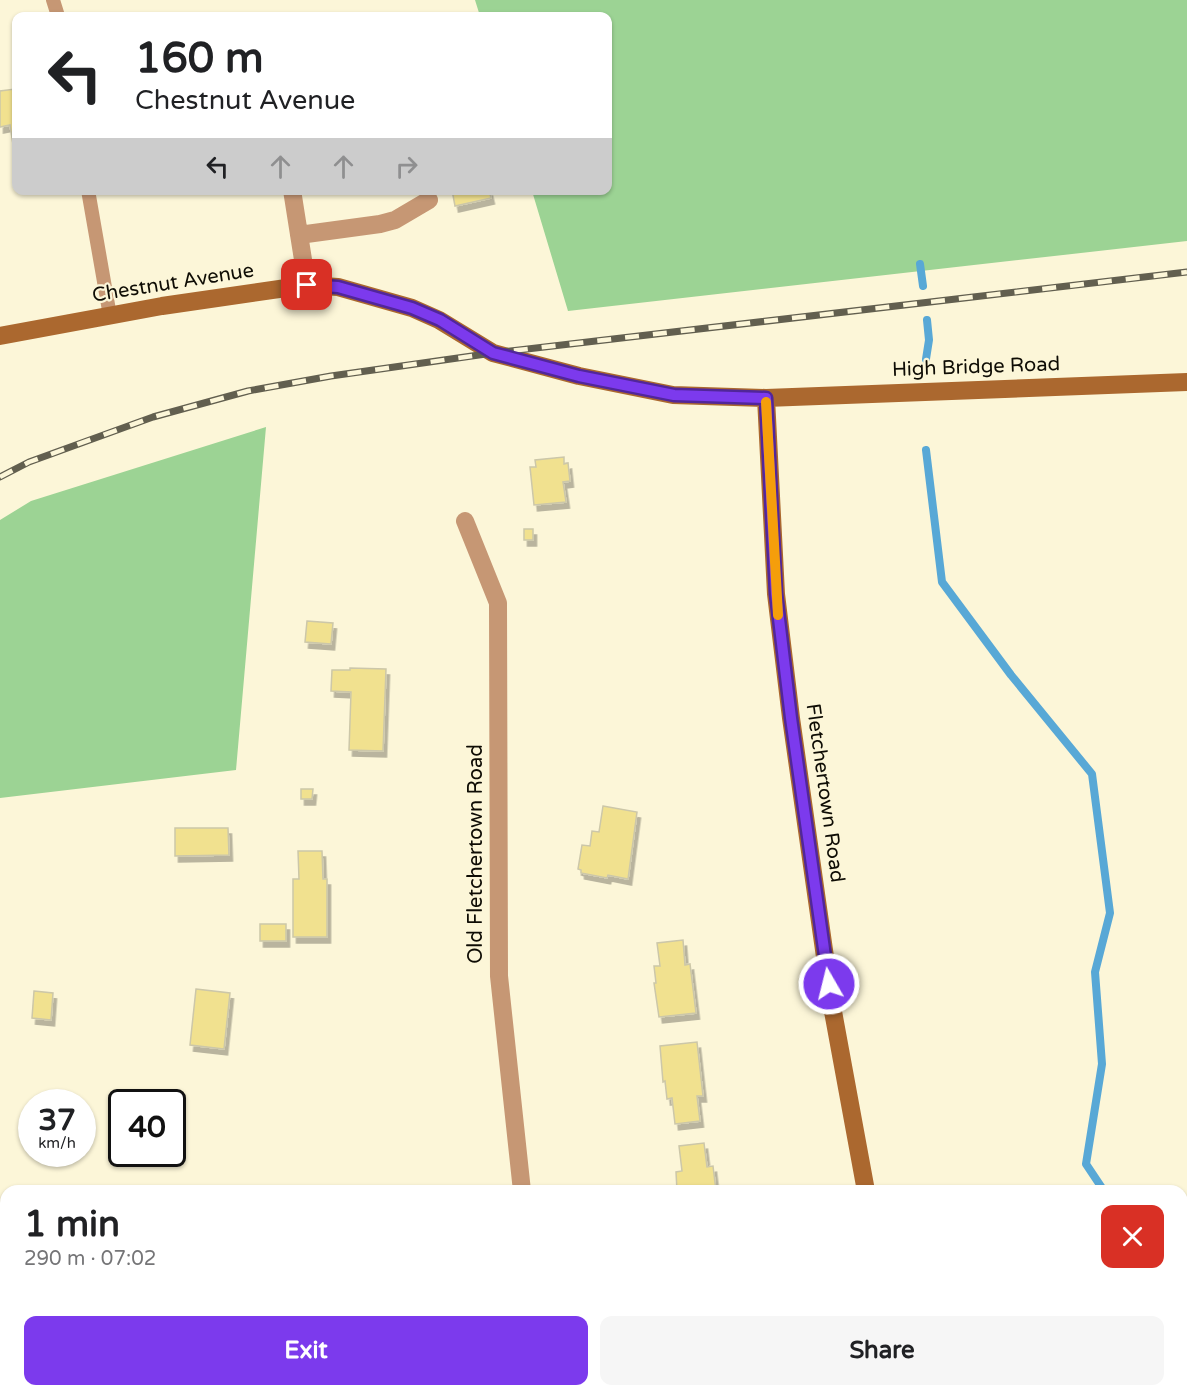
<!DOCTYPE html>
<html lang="en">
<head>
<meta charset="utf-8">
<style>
	:root { --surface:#fff; --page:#f6f6f6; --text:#202124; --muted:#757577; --accent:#7c3aed }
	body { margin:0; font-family:"Varela Round",sans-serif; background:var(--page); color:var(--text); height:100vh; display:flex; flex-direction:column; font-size:22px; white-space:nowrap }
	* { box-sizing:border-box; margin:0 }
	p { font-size:20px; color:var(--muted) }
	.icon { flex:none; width:33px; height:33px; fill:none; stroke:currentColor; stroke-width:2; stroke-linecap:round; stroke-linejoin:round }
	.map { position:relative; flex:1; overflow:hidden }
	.sheet { position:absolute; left:0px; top:1185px; width:1188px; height:212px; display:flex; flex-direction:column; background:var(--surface); border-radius:18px 18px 0 0; box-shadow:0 2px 4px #0004 }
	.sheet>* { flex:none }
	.banner { position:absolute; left:12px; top:12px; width:600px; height:183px; border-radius:12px; box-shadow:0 2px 4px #0004; background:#fff; color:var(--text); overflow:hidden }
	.speed { position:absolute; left:18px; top:1089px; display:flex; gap:12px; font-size:30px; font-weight:700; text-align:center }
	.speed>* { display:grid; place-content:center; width:78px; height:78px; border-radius:50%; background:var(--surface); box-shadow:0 2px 4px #0004; line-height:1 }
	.speed small { font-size:15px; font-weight:400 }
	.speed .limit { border:3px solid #111; border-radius:9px; background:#fff; color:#111 }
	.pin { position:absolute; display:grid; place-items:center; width:51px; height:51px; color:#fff; margin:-26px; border-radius:12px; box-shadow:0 3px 9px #0006 }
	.me { position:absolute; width:66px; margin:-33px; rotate:352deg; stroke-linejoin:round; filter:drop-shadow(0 0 4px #0008) }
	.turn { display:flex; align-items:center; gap:21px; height:126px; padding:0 24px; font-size:27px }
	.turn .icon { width:78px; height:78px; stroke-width:2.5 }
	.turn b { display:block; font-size:42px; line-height:51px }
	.lanes { display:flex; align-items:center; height:57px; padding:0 24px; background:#0003; justify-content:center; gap:30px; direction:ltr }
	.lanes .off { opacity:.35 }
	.round { display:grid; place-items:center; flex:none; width:63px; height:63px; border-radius:12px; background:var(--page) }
	.headline { display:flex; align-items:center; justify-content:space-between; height:102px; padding:0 24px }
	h1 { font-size:36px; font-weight:800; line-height:45px }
	.action { display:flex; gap:12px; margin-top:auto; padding:12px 24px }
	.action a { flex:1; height:69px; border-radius:12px; background:var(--accent); color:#fff; font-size:24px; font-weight:800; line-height:69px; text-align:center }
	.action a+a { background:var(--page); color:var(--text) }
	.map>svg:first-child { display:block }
</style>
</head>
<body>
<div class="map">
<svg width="1187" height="1396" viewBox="0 0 1187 1396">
	<defs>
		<filter id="shadow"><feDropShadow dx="3.5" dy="6" stdDeviation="0" flood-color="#0004"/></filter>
	</defs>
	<rect width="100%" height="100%" fill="#fcf6d8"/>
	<path fill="#9cd394" d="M475,0H1187V241L568,311L532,191L608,190V16H480Z
		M266,427L236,770L0,798V520L31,501Z"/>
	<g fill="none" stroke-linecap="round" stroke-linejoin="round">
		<path stroke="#58a8d6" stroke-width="8" d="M920,264L923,286
			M926,359L929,340L927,320
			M926,450L942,582L1011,675L1092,774L1110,913L1095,972L1102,1064L1086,1164L1104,1191
			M1057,1396L1058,1390"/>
	</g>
	<path fill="#f1e18f" stroke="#ccc7a9" stroke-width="1.5" filter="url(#shadow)" d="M15,89L16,151H14L10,125L0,127V91Z
		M452,190H489L491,198L455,206Z
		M564,457V464L568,463L570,481L563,482L566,502L534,505L530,467H536L535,460Z
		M524,529H533V540H524Z
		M307,621L333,623L331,644L305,642Z
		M350,668L386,669L383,751L349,750L351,692L331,691L332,670H350Z
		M301,789H313L312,799H301Z
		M603,806L637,812L628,879L608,875L607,878L581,873V870L578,869L582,845L590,846L592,831L599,832Z
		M175,828H228L229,855L175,856Z
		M298,851H322L323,879H327V937H293V879H299Z
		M260,924H286V941H260Z
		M683,940L685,965L690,964L696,1013L659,1017L654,983H656L654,966H660L657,943Z
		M196,989L230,993L224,1049L190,1045Z
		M34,991L53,993L51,1020L32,1018Z
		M697,1042L703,1096H697L700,1121L675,1124L672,1098L667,1099L665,1081L663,1082L660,1046Z
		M704,1143L707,1167L713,1166L716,1191H677L676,1172L682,1171L679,1146Z
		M691,1390H729L730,1396H692Z
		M800,1390H830L831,1394L801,1396Z"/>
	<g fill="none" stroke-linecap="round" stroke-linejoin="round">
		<path stroke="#c69774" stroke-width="14" d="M53,0L58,16
			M88,190L110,316"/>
		<path stroke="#c69774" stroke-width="18" d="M292,190L307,285
			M299,235L380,224L395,220L429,200
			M465,521L498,603L499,976L522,1191
			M546,1390V1396"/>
		<path stroke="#ab682f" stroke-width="18" d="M0,336L162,306L307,285L338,287L412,308L439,320L493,353L579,376L673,395L766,398L1187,382
			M766,398L776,594L791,718L832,1006L866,1191
			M900,1390L901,1396"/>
		<defs>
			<path id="rail" d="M0,477L29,462L153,417L248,391L331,376L493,353L1187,272"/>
		</defs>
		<use href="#rail" stroke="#625f4f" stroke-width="7"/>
		<use href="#rail" stroke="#fcf6d8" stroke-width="4.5" stroke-dasharray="14" stroke-linecap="butt"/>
	</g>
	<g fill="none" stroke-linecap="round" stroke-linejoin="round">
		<defs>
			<path id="route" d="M307,285L338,287L412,308L440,320L493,353L579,376L674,395L766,398L776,594L791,718L829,984"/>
		</defs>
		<use href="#route" stroke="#51269a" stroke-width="15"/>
		<use href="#route" stroke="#7c3aed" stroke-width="10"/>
		<path stroke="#f59e0b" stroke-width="10" d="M766,402L778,615"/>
	</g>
	<g text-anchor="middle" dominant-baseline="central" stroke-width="4.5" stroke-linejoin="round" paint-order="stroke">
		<g font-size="20" fill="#0e0c04" stroke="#fcf6d8">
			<text transform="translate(173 283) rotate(-9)">Chestnut Avenue</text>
			<text transform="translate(976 367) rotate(-2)">High Bridge Road</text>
			<text transform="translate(825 793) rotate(82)">Fletchertown Road</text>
			<text transform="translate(476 854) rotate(-90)">Old Fletchertown Road</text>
		</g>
	</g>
</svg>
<div class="speed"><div>37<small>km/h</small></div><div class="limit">40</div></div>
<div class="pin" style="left:307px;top:285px;background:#d93025"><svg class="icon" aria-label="arrive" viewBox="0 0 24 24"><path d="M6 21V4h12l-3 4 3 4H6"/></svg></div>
<svg class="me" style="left:829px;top:984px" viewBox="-20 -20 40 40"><circle r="17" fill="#7c3aed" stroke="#fff" stroke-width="3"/><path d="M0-11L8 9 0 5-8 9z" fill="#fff"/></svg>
<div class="banner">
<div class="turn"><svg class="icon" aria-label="left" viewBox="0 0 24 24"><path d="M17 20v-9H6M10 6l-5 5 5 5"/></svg><div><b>160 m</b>Chestnut Avenue</div></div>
<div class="lanes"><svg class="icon" aria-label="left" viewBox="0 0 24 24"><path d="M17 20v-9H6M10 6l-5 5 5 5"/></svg><svg class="icon off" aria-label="ahead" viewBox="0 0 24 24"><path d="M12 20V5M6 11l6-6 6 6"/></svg><svg class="icon off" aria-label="ahead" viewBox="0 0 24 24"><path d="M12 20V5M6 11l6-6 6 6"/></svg><svg class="icon off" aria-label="right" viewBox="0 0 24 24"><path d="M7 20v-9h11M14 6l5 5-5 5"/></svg></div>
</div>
<section class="sheet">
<div class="headline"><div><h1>1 min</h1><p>290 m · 07:02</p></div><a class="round" style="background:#d93025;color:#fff"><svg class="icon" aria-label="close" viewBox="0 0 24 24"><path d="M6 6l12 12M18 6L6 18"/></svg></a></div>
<div class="action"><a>Exit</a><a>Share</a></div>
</section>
</div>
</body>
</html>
